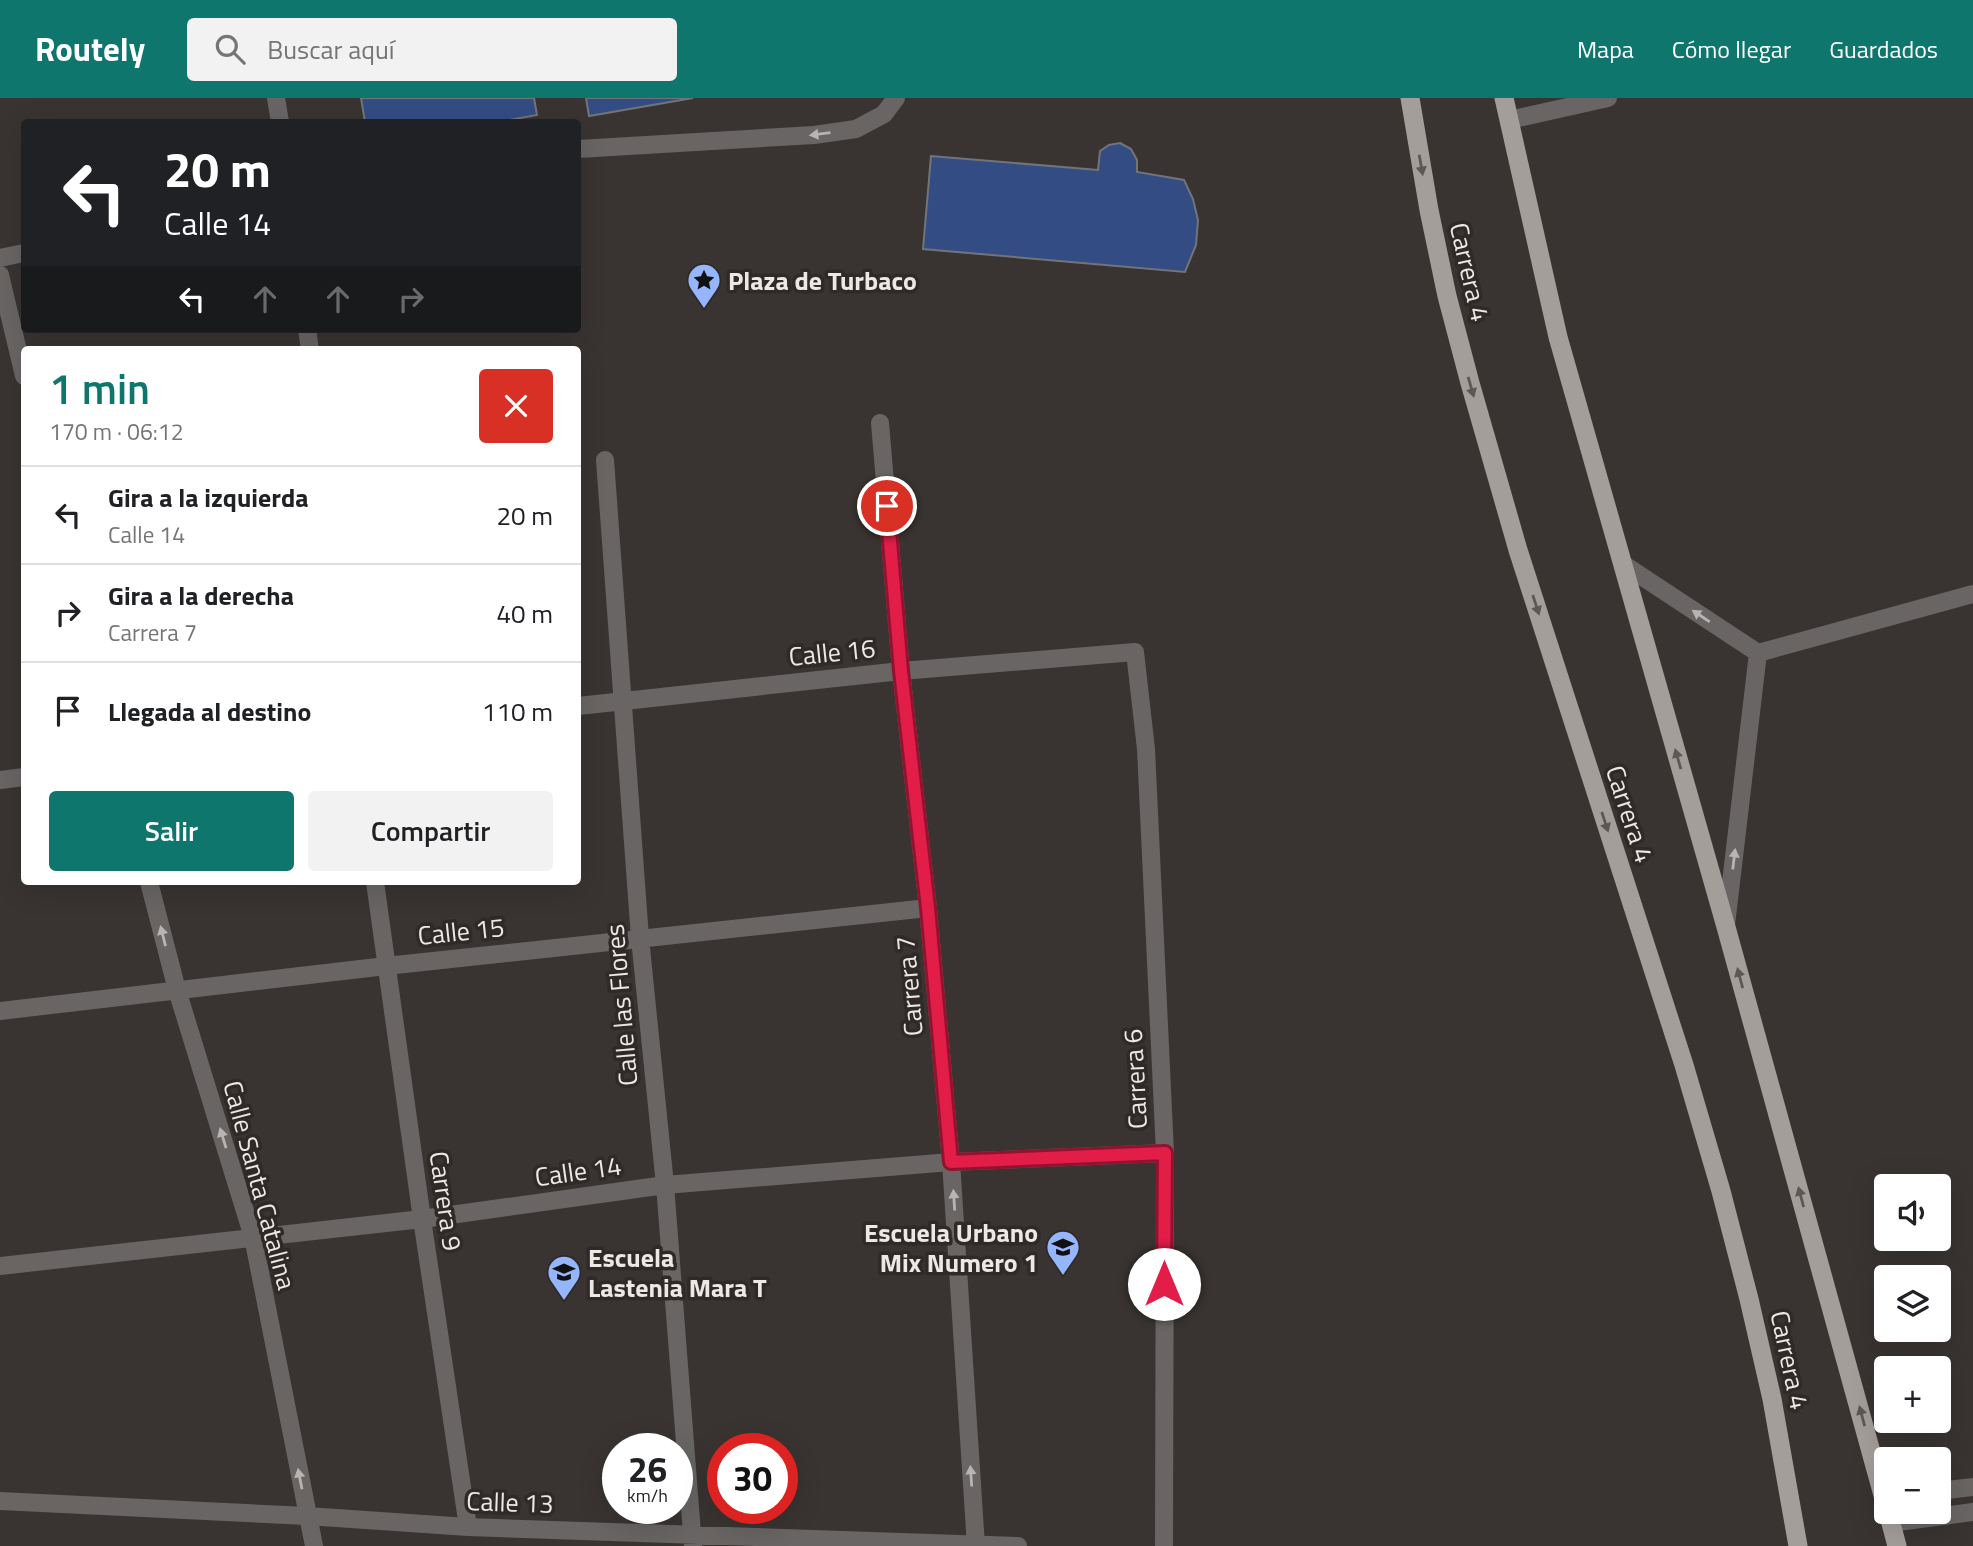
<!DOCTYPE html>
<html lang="es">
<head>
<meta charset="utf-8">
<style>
	:root { --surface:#fff; --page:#f2f2f2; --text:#202124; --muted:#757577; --line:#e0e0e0; --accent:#0f766e }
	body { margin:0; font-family:"Titillium Web",sans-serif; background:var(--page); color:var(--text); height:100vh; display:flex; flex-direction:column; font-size:26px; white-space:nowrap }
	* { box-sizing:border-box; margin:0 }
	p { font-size:23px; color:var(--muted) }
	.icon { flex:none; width:38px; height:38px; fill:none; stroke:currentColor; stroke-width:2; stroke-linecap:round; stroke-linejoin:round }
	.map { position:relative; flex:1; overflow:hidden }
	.side { position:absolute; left:21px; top:248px; width:560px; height:539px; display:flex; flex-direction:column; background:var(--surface); border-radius:7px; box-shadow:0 7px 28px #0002 }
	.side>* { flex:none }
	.top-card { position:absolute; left:21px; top:21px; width:560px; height:214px; border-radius:7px; box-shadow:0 7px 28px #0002; background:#202124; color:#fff; overflow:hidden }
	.tools { position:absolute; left:1874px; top:1076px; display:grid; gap:14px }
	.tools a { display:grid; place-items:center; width:77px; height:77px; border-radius:7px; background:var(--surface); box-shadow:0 7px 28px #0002; font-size:35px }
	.speed { position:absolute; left:602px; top:1335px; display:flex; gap:14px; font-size:35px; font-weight:700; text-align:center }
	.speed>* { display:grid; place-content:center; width:91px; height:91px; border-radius:50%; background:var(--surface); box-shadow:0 7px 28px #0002; line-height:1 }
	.speed small { font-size:18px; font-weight:400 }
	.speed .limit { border:10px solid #d22; background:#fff; color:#111 }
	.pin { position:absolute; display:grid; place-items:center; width:60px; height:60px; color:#fff; margin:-30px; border:4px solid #fff; border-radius:50%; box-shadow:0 2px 7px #0007 }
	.me { position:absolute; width:77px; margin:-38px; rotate:0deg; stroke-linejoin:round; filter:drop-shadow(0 0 5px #0008) }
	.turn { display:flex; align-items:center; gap:24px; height:147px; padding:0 28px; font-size:32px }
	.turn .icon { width:91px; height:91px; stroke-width:2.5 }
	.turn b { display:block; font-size:49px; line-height:60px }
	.lanes { display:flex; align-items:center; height:66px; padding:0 28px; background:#0003; justify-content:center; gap:35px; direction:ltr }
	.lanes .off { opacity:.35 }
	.round { display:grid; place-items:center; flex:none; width:74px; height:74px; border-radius:7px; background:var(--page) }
	.headline { display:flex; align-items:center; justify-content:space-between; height:119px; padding:0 28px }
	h1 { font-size:42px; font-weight:600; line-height:52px; color:var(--accent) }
	.primary-button { display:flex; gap:14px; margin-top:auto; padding:14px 28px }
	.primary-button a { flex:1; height:80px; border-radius:7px; background:var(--accent); color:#fff; font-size:28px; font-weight:600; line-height:80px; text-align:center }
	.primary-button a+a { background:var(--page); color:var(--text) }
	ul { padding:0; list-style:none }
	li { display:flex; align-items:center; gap:21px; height:98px; padding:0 28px; border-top:2px solid var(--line) }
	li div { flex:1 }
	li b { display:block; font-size:26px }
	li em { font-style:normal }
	header { display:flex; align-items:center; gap:42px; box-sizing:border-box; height:98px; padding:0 35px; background:var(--accent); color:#fff }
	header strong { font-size:33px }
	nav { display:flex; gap:38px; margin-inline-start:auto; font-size:24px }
	.search { width:490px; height:63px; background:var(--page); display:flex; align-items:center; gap:18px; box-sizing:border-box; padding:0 24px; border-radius:7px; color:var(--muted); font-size:26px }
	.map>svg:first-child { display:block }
</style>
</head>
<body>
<header>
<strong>Routely</strong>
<div class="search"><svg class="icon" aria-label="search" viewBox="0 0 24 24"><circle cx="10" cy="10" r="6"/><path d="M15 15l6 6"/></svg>Buscar aquí</div>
<nav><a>Mapa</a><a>Cómo llegar</a><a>Guardados</a></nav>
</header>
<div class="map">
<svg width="1973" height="1448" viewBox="0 0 1973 1448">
	<rect width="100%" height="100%" fill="#393431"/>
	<path fill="#334c83" stroke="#717479" stroke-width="2" d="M361,0H534L537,17L498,24H365Z
		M586,0H693L589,18Z
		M1120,45L1131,51L1137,62V74L1184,82L1193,101L1198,122L1196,147L1185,174L923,151L931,58L1098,72L1100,53L1109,47Z"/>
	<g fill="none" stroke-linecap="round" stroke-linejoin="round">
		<path stroke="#686564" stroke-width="18" d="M1509,22L1608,0
			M578,51L814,37L856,31L884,16L896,0
			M0,177L24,278
			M307,231L310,252
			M880,325L901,573L928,810L951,1064L976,1448
			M605,362L640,840L665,1087L693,1448
			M1623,466L1758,555L1973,496
			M578,608L901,573L1135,554L1146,651L1165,1055L1164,1448
			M0,682L24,679
			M149,784L177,892L253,1139L314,1448
			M375,784L422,1121L468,1429
			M1726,827L1758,555
			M0,913L386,868L928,810
			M0,1168L422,1121L665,1087L951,1064L1165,1055
			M1939,1393L1973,1389
			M0,1403L307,1418L468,1429L1018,1448
			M1891,1425L1973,1414"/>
		<path stroke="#686564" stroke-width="18" d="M276,0L280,24
			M0,160L24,155"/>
		<path stroke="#a49e9b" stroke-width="19" d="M1410,0L1429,112L1447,198L1470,285L1518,452L1684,967L1721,1093L1749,1201L1772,1301L1798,1448
			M1504,0L1558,239L1726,829L1886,1408
			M1888,1414L1897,1448"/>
	</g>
	<defs><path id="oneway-solid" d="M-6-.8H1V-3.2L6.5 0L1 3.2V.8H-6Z" transform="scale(1.75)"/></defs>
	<g fill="#b7b4b3">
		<use href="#oneway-solid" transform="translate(820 36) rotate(173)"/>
		<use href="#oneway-solid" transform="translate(1701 518) rotate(-146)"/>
		<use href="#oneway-solid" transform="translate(1734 761) rotate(-83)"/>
		<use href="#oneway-solid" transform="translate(163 838) rotate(-104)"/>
		<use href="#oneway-solid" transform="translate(223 1040) rotate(-107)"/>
		<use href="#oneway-solid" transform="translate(954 1102) rotate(-94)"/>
		<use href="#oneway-solid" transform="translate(971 1378) rotate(-94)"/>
		<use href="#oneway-solid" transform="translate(300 1381) rotate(-101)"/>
	</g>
	<g fill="#5e5855">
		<use href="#oneway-solid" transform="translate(1421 67) rotate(80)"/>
		<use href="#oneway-solid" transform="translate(1471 289) rotate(74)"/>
		<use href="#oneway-solid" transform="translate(1536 507) rotate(72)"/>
		<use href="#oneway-solid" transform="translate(1678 661) rotate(-106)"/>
		<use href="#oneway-solid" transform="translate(1605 724) rotate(72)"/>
		<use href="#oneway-solid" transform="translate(1740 880) rotate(-105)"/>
		<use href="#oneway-solid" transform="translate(1801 1099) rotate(-105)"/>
		<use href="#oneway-solid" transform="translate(1862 1318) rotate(-105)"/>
	</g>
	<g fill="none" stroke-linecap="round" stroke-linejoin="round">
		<defs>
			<path id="route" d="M887,408L901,573L928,810L951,1064L1165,1055L1164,1186"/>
		</defs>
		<use href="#route" stroke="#92132f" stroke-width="18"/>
		<use href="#route" stroke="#e11d48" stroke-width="12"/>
	</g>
	<defs>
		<symbol id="sight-pin" viewBox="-11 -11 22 30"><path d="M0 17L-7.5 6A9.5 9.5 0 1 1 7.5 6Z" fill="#95b6fd" stroke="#2f2a27"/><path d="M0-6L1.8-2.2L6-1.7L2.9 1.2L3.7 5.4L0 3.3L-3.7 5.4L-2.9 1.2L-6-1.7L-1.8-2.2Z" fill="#111"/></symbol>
		<symbol id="school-pin" viewBox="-11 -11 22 30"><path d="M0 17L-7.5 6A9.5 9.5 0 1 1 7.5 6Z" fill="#95b6fd" stroke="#2f2a27"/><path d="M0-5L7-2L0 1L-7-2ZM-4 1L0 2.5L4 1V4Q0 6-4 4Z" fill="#111"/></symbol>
	</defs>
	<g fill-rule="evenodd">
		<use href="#sight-pin" x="685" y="163" width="38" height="52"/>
		<use href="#school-pin" x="1044" y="1130" width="38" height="52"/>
		<use href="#school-pin" x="545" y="1155" width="38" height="52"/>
	</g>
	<g text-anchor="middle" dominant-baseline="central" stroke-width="7" stroke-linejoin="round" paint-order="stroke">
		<g font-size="26" fill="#ece8e7" stroke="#2f2a27">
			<text transform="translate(1470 174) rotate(77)">Carrera 4</text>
			<text transform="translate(832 554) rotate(-6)">Calle 16</text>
			<text transform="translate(1630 716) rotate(72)">Carrera 4</text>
			<text transform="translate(461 833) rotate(-6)">Calle 15</text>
			<text transform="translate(909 888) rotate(-95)">Carrera 7</text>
			<text transform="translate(621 907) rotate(-95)">Calle las Flores</text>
			<text transform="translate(1135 981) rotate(-93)">Carrera 6</text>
			<text transform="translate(578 1073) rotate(-8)">Calle 14</text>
			<text transform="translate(260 1087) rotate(75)">Calle Santa Catalina</text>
			<text transform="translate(446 1103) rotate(82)">Carrera 9</text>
			<text transform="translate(1790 1262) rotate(78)">Carrera 4</text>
			<text transform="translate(510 1404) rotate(2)">Calle 13</text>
		</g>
		<g font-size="26" font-weight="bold" fill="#ece8e7" stroke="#2f2a27" text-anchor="start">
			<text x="728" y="182">Plaza de Turbaco</text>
			<text x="1038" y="1134" text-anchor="end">Escuela Urbano<tspan x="1038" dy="30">Mix Numero 1</tspan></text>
			<text x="588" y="1159">Escuela<tspan x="588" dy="30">Lastenia Mara T</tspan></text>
		</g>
	</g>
</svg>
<div class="tools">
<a><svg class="icon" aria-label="sound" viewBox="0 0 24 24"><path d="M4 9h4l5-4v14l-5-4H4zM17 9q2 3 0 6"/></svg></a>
<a><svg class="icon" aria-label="layers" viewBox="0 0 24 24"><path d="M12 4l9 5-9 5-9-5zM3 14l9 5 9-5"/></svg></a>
<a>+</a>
<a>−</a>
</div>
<div class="speed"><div>26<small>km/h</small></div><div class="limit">30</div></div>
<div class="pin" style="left:887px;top:408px;background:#d93025"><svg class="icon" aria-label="arrive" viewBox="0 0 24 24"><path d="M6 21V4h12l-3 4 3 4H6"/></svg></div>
<svg class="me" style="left:1164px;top:1186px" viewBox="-20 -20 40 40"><circle r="19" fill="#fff"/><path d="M0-13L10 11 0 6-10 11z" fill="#e11d48"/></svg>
<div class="top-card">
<div class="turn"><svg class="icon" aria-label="left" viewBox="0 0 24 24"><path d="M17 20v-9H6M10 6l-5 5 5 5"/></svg><div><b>20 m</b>Calle 14</div></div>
<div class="lanes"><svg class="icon" aria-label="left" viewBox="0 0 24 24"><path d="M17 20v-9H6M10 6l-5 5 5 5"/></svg><svg class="icon off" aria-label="ahead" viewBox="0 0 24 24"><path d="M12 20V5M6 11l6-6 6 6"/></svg><svg class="icon off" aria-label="ahead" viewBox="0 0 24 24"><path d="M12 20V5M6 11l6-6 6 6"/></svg><svg class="icon off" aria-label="right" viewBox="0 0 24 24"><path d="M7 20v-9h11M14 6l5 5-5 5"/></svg></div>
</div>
<section class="side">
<div class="headline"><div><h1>1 min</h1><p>170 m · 06:12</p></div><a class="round" style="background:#d93025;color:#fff"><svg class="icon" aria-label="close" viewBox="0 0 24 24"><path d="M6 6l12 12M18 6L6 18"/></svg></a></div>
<ul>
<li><svg class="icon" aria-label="left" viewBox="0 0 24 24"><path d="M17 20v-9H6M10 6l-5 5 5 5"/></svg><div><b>Gira a la izquierda</b><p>Calle 14</p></div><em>20 m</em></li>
<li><svg class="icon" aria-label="right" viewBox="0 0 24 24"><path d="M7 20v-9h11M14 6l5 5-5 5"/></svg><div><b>Gira a la derecha</b><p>Carrera 7</p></div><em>40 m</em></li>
<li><svg class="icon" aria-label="arrive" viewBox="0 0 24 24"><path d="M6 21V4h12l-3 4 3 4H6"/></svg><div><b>Llegada al destino</b></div><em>110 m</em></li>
</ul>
<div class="primary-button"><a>Salir</a><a>Compartir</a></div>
</section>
</div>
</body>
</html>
